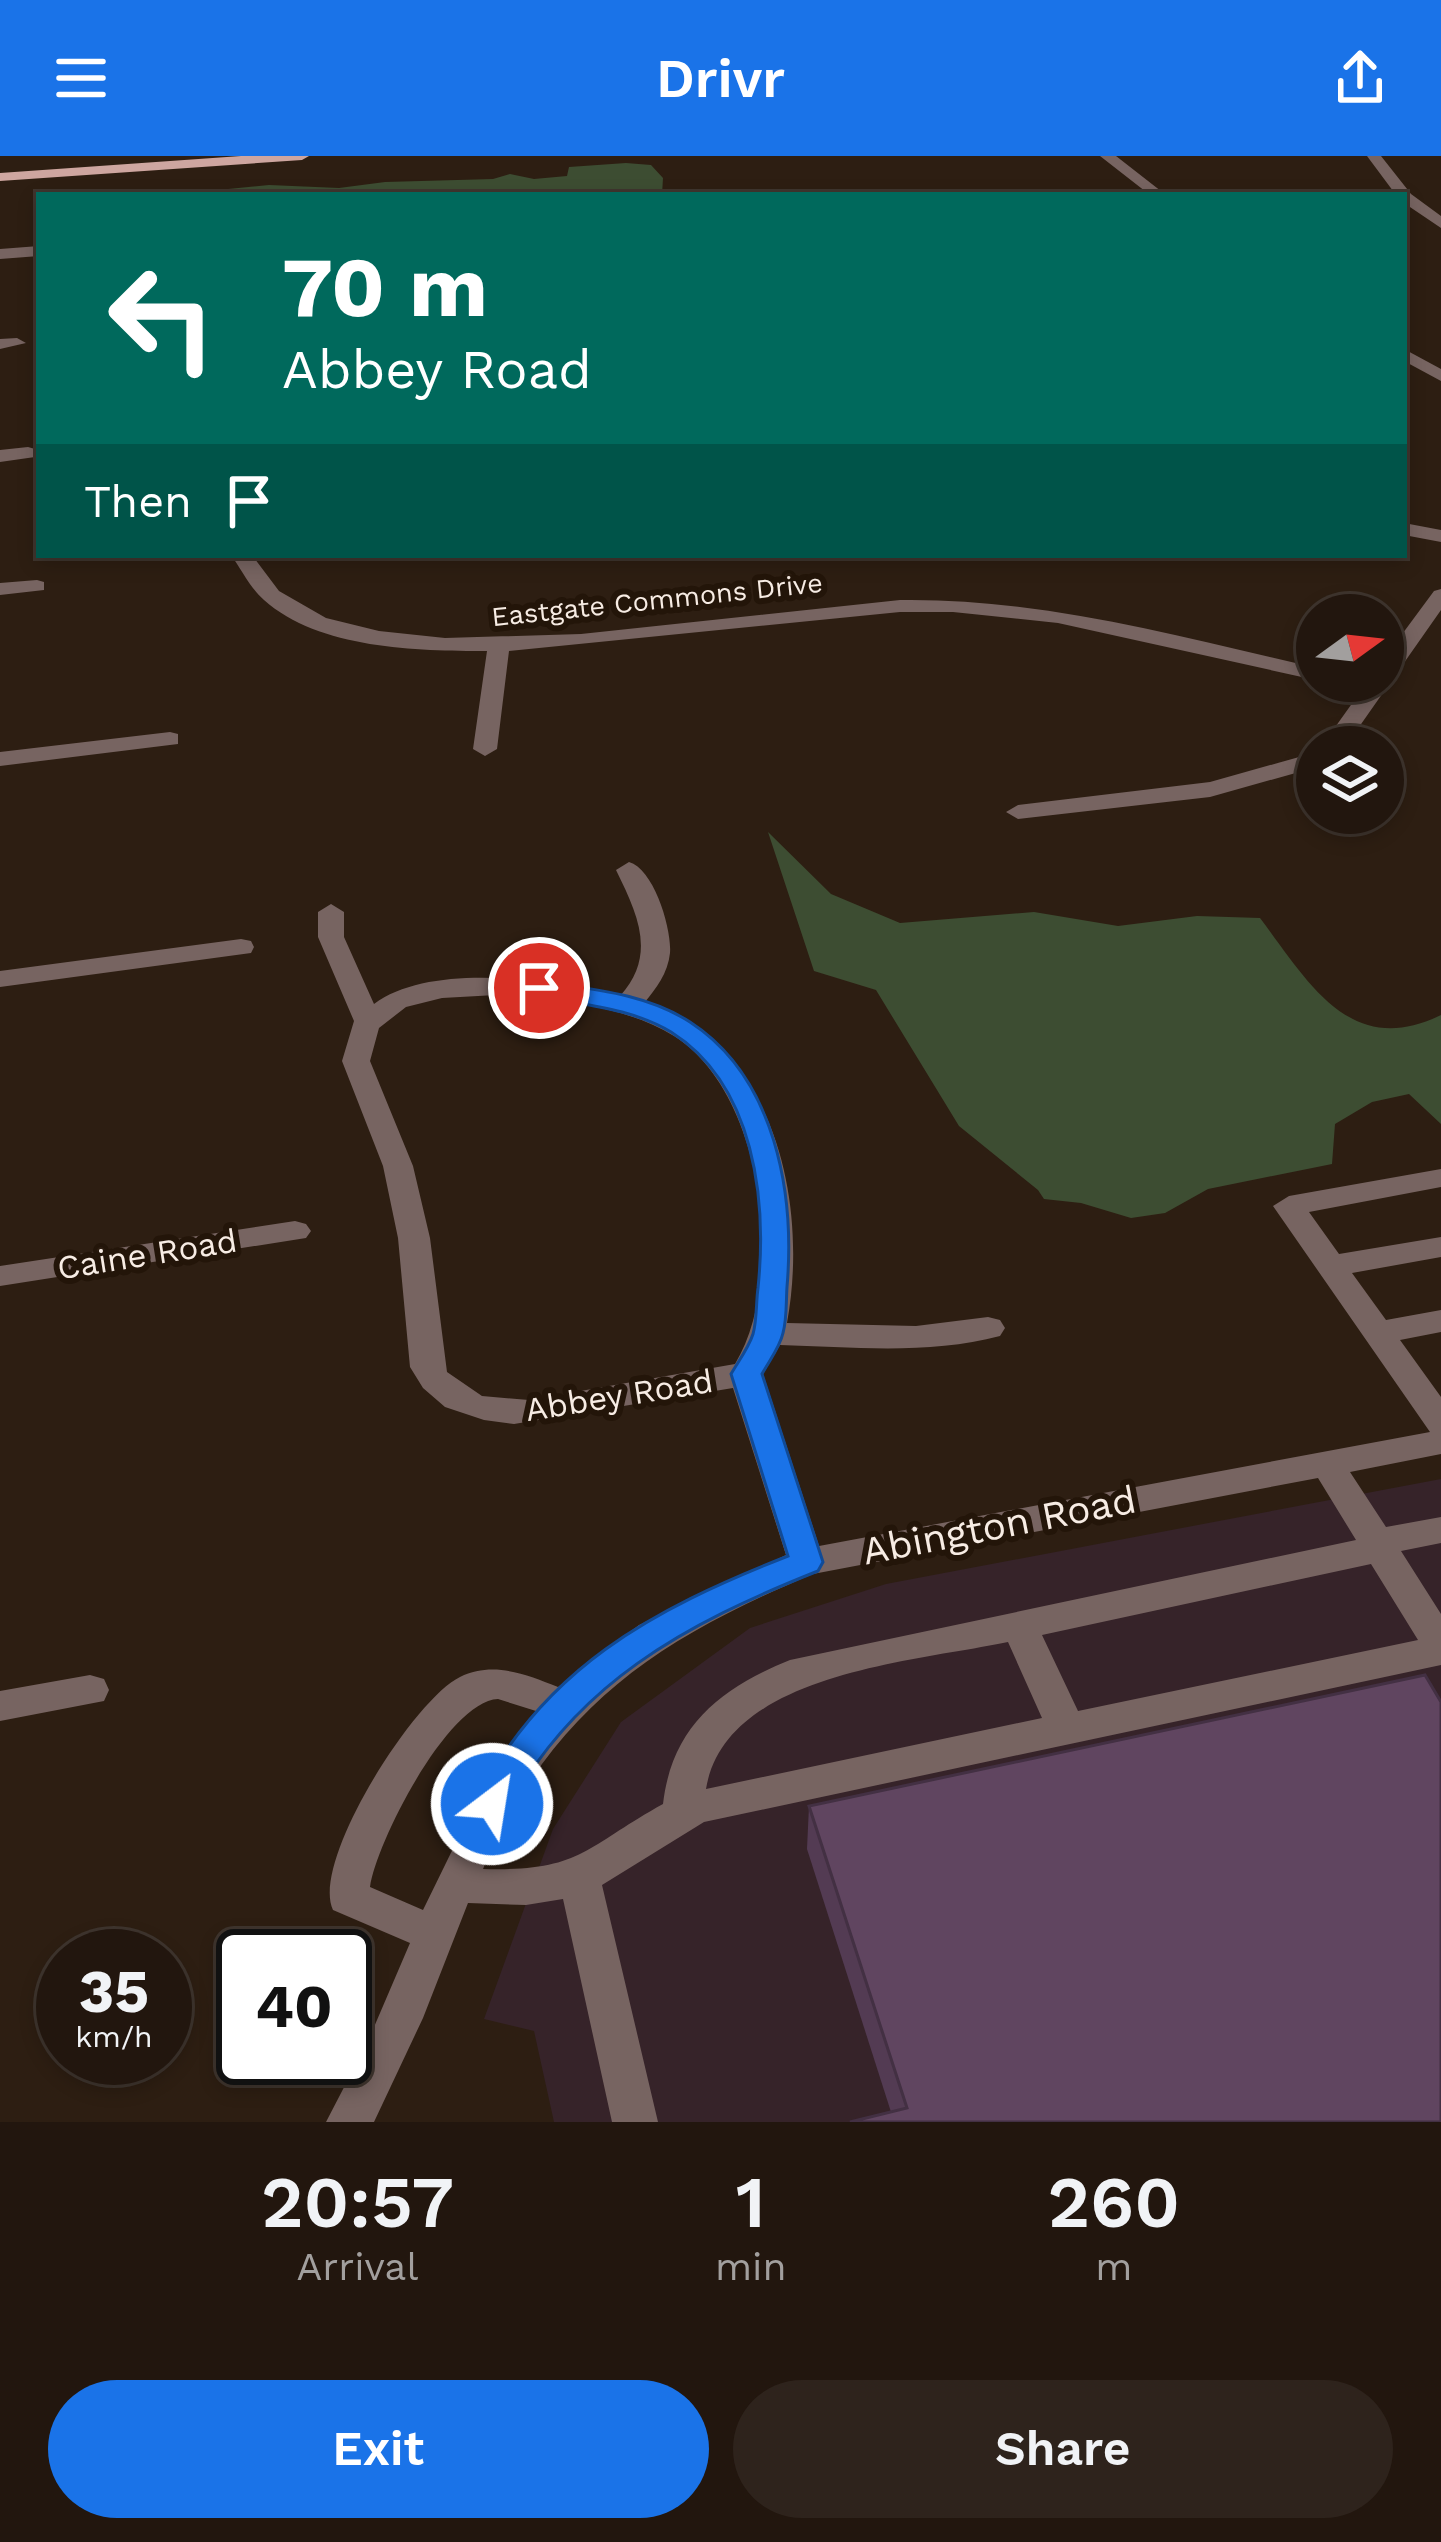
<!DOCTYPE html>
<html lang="en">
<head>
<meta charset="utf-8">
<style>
	:root { --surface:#22160e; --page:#2e231c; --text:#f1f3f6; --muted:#a29f9e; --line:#3f352e; --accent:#1a73e8 }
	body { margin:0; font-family:"Work Sans",sans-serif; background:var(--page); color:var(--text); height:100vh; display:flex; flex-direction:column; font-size:45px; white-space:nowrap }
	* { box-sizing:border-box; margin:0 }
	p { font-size:39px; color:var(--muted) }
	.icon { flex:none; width:66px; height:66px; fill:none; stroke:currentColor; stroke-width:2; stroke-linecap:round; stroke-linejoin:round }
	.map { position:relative; height:1966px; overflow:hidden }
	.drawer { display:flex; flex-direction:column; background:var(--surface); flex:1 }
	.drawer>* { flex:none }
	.hud { position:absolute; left:36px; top:36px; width:1371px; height:366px; border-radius:0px; box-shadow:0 6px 18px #0003,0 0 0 3px var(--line); background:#00695c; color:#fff; overflow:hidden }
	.needle { width:78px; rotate:75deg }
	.buttons { position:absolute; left:1296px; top:438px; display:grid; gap:24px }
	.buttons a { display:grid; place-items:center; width:108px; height:108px; border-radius:50%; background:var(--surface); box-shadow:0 6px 18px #0003,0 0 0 3px var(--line); font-size:60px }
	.speed { position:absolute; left:36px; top:1773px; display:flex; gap:24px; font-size:60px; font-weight:700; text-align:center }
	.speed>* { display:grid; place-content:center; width:156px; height:156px; border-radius:50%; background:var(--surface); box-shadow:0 6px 18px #0003,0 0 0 3px var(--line); line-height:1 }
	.speed small { font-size:30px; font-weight:400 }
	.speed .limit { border:6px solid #111; border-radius:18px; background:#fff; color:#111 }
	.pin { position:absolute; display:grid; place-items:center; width:102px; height:102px; color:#fff; margin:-51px; border:6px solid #fff; border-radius:50%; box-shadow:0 3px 12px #0007 }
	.me { position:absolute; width:132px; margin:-66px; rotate:31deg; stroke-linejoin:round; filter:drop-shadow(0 0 9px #0008) }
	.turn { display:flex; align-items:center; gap:42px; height:252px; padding:0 48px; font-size:54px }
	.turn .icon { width:156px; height:156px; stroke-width:2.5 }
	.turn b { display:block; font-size:84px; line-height:102px }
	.then { display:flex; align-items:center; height:114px; padding:0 48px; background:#0003; gap:24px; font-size:45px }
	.eta { display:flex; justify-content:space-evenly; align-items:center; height:204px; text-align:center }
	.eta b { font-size:72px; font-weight:600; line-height:84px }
	.action { display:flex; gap:24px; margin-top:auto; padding:24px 48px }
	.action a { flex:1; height:138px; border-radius:72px; background:var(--accent); color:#fff; font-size:48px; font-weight:600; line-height:138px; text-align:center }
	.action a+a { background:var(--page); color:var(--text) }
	header { display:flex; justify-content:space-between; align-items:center; height:156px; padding:0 48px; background:var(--accent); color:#fff; font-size:54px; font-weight:600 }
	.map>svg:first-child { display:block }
</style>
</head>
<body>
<header><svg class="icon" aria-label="menu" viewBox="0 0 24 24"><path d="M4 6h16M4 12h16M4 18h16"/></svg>Drivr<svg class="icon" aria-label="share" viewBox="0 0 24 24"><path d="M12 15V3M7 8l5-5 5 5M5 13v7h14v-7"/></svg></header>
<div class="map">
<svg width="1441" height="1966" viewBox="0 0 1441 1966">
	<rect width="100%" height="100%" fill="#2d1e12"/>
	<path fill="#362329" d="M1441,1323V1966H554L534,1875L484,1863L553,1673L621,1566L750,1472L886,1428Z"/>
	<path fill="#3d4d32" d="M626,7L651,9L663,22L662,39H167L269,29L339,32L385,26L493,23L510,18L534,23L567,20L569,11Z
		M768,676L831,738L900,767L1034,756L1118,770L1197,760L1260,762C1308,825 1350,904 1441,859V968L1409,938L1372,946L1335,968L1332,1008L1208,1033L1165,1057L1131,1062L1081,1047L1044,1043L1038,1034L959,970L876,834L814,815Z"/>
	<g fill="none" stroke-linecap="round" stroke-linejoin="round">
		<path fill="#776461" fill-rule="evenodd" d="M1100,0H1116L1166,39H1150Z
			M1367,0H1381L1411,38L1441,60V72L1404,47V39H1396Z
			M39,90V100L0,103V93Z
			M0,183L17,182L26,187L0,193Z
			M1404,193L1441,213V225L1404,205Z
			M28,291L35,293V301L0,306V294Z
			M1404,367L1441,374V386L1404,379Z
			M231,399H252L279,435L326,462L379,475L445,482L581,478L900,444C1043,442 1178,480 1317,512L1320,525L1058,467L953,456H900L509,495L497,593L485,600L473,593L487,495C417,495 319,493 264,444C251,433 241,413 231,399Z
			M37,424L44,426V434L0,439V427Z
			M1441,433V454L1345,591H1321L1368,525H1383V504L1434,435Z
			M170,576L178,578V588L0,610V596Z
			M1317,596V611L1210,641L1018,663L1006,656L1018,649L1210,626Z
			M629,706C654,713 672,773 670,797C668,817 656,833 644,847C775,887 809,1047 787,1167L916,1170L988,1161L1000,1164L1005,1172L1000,1180C929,1199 852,1191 780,1189L763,1218L819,1390L1430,1276L1273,1050L1289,1040L1441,1013V1031L1309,1056L1339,1098L1441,1081V1101L1352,1117L1386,1164L1441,1154V1176L1400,1184L1441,1241V1298L1350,1316L1386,1371L1441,1361V1387L1401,1395L1441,1458V1509L704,1666L602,1729L658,1966H612L563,1743L526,1749L468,1747L423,1862L374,1966H326L368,1885L410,1787L333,1754C310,1706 414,1543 460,1521C493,1505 526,1518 558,1531L639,1469L786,1399L733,1232L514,1268L484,1264L445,1251L423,1232L410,1211L398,1082L383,1010L342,905L354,865L318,781V756L331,748L344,756V781L374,848C431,805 555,824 620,840C657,799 638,759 616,714ZM496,839C555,844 622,848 674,880C764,936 787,1123 735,1208L529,1244L482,1240L447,1216L430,1082L413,1010L370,905L379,872L406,851L442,842ZM1318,1322L1356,1384L790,1504C721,1532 672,1570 663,1648C585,1691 581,1716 483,1713C553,1552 656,1484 813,1418ZM1371,1408L1418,1484L1078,1555L1042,1479ZM1008,1486L1042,1562L706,1633C725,1517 913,1506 1008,1486ZM498,1543L536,1555L490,1617L423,1754L370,1731C376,1687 448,1545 498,1543Z
			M241,783L251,785L254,791L251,797L0,831V815Z
			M295,1065L306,1068L311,1075L306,1082L0,1130V1110Z
			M90,1519L104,1523L109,1534L104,1545L0,1565V1535Z"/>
		<path fill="#cea6a0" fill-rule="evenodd" d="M241,0H309L302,4L0,25V17Z"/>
	</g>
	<path fill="#533b53" d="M809,1650L1441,1966L891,1956L807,1693Z"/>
	<path fill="#604560" stroke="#433043" stroke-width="3" d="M1425,1519L1441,1546V1966H850L907,1952L809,1650Z"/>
	<path fill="#1a73e8" stroke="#114b97" stroke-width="3" d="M539,825C590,833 645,837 690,866C776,922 795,1038 787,1131C786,1146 787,1163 783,1177C780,1191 769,1205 762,1218L823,1406L818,1415C687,1467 572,1528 505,1659L492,1664L479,1659L474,1648C543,1512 651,1454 788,1400L731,1218C738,1206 749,1191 753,1178C757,1164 756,1146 758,1132C767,1045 755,929 671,876C627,850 578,849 530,838L527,832Z"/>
	<g text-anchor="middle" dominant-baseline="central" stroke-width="12" stroke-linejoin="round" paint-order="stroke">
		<g font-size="27" fill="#f7ece4" stroke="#231509">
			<text transform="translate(657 444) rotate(-6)">Eastgate Commons Drive</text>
		</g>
		<g font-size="33" fill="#f7ece4" stroke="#231509">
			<text transform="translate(147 1098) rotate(-9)">Caine Road</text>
			<text transform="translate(619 1239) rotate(-9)">Abbey Road</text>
		</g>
		<g font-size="39" fill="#f7ece4" stroke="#231509">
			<text transform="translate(999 1369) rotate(-11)">Abington Road</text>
		</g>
	</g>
</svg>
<div class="buttons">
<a><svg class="needle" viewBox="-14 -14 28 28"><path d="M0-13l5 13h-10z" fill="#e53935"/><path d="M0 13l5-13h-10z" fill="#a29f9e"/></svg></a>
<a><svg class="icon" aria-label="layers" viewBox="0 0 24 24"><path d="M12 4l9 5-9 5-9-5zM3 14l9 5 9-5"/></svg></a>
</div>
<div class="speed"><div>35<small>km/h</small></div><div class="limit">40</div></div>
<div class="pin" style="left:539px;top:832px;background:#d93025"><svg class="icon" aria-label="arrive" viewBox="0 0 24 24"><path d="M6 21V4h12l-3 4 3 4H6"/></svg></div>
<svg class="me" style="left:492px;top:1648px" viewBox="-20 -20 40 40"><circle r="17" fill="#1a73e8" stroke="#fff" stroke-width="3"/><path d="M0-11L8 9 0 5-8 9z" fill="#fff"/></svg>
<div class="hud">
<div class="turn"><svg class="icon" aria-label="left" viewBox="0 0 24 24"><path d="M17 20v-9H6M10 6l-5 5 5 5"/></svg><div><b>70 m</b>Abbey Road</div></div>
<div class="then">Then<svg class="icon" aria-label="arrive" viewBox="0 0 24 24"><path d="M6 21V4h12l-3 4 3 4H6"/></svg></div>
</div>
</div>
<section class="drawer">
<div class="eta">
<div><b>20:57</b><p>Arrival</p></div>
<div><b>1</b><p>min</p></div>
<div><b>260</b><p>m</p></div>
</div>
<div class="action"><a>Exit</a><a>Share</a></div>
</section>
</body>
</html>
